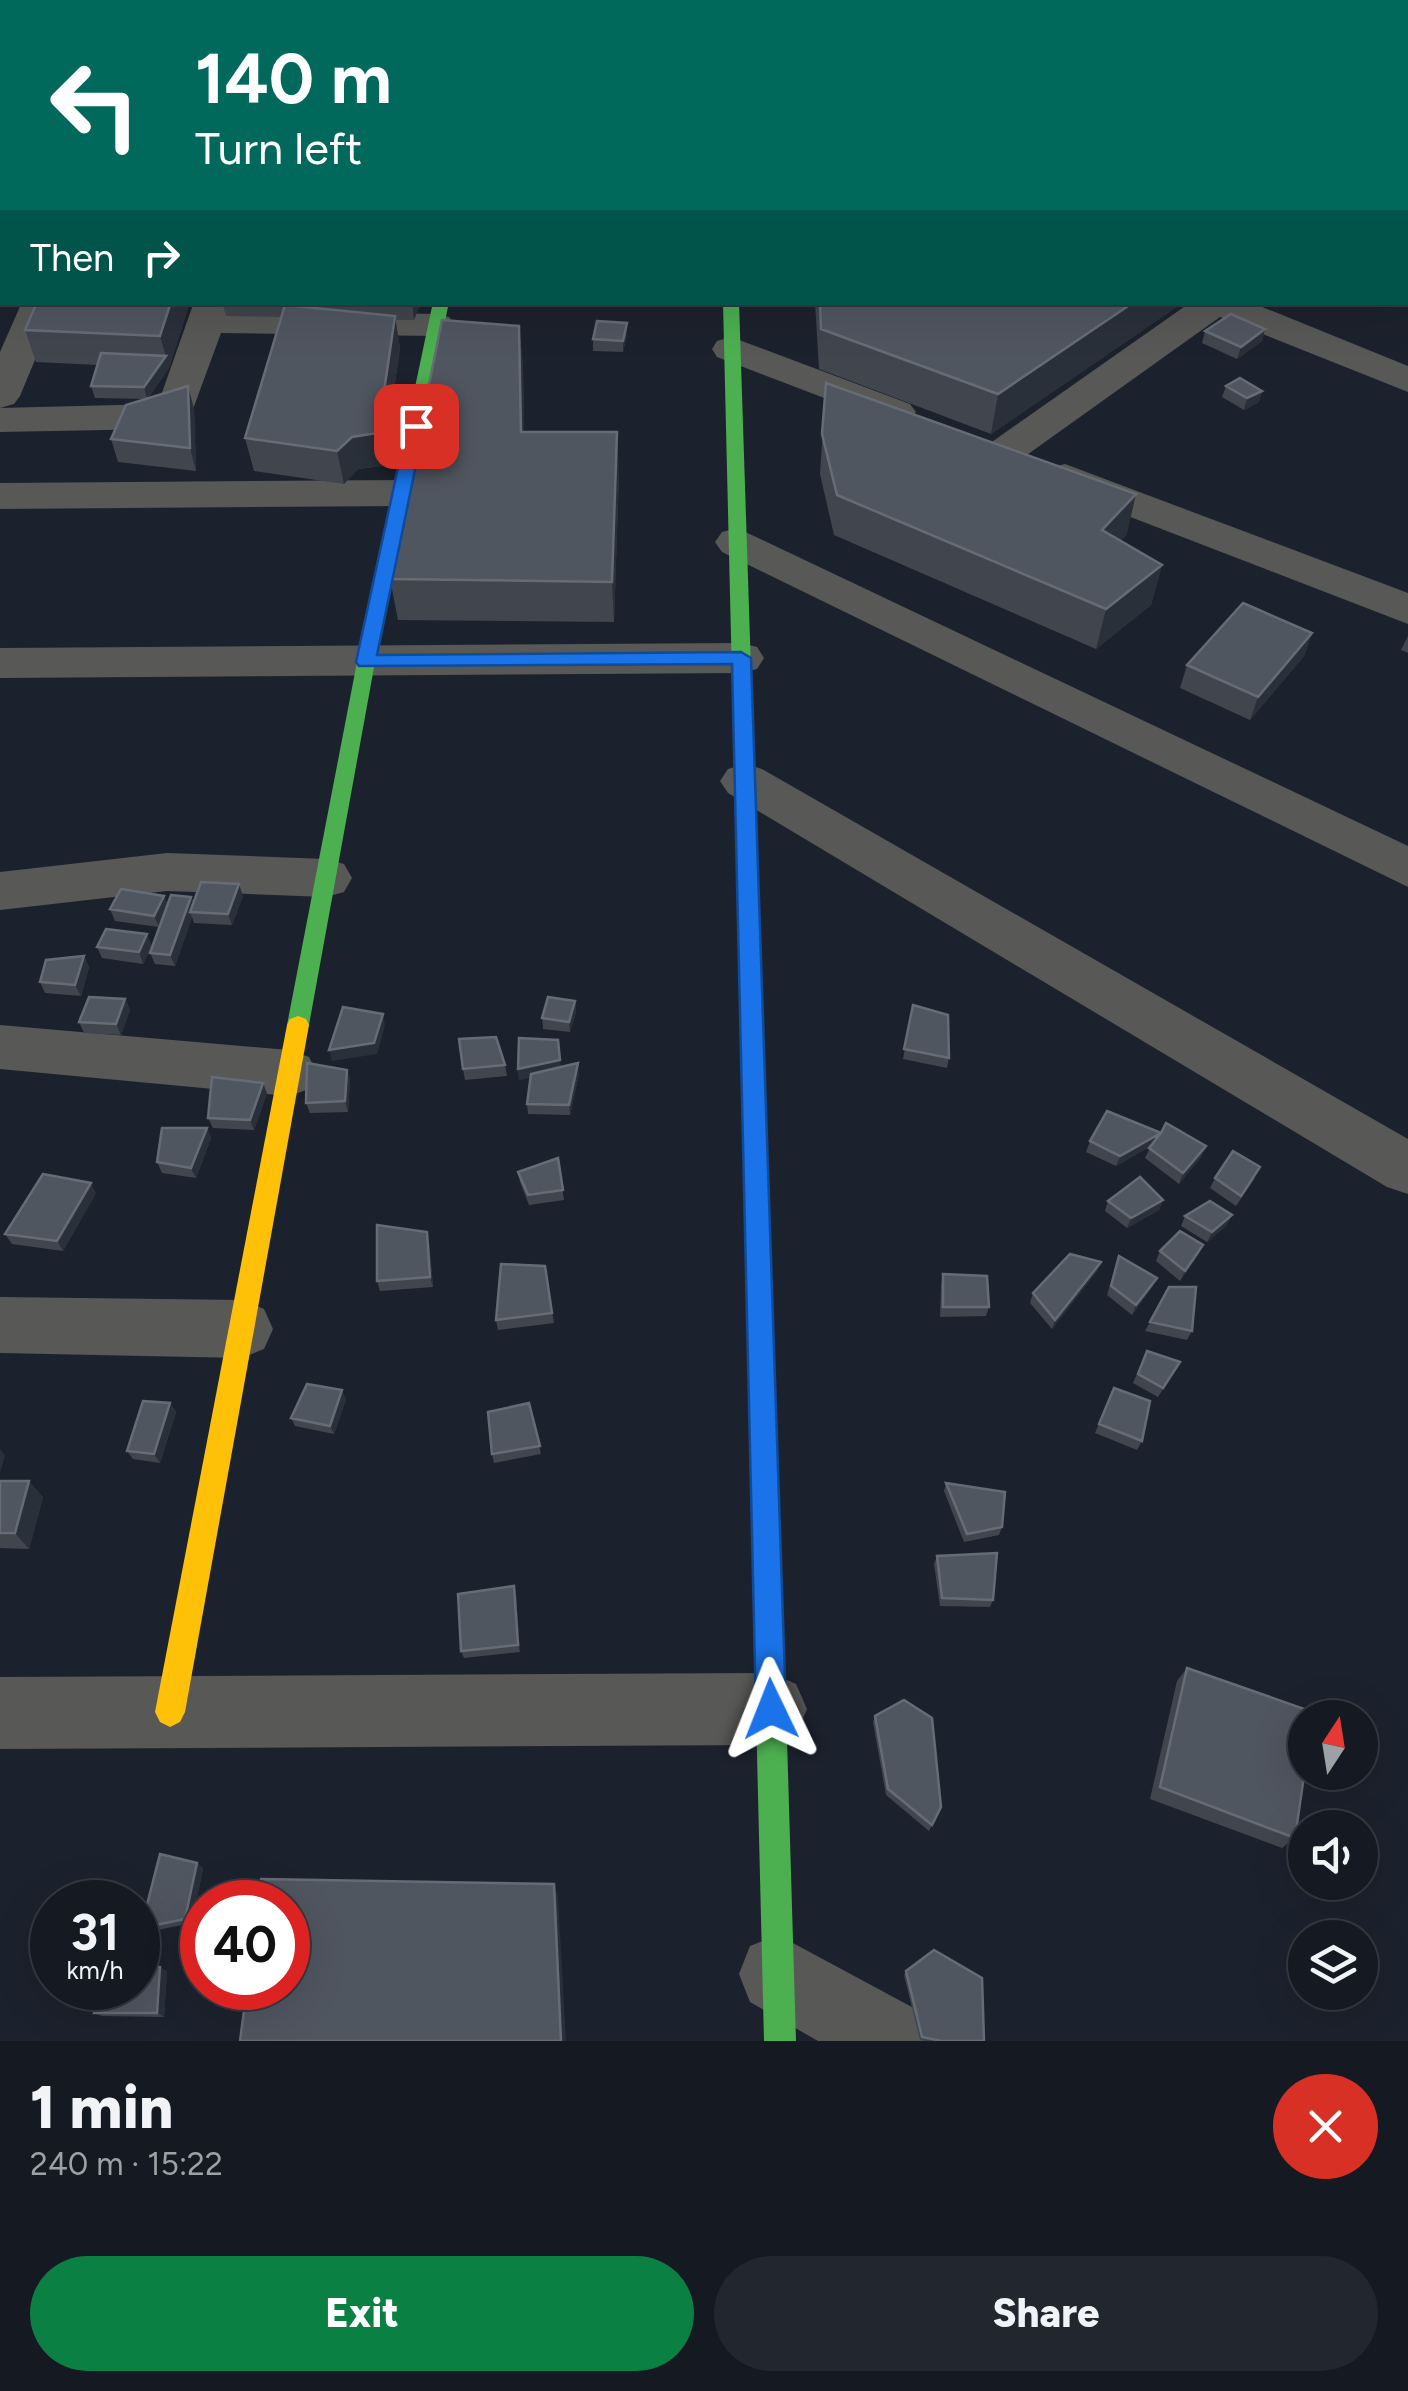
<!DOCTYPE html>
<html lang="en">
<head>
<meta charset="utf-8">
<style>
	:root { --surface:#151a22; --page:#22272f; --text:#f1f3f6; --muted:#9da1a5; --line:#343840; --accent:#0b8043 }
	body { margin:0; font-family:Figtree,sans-serif; background:var(--page); color:var(--text); height:100vh; display:flex; flex-direction:column; font-size:38px; white-space:nowrap }
	* { box-sizing:border-box; margin:0 }
	p { font-size:32px; color:var(--muted) }
	.icon { flex:none; width:55px; height:55px; fill:none; stroke:currentColor; stroke-width:2; stroke-linecap:round; stroke-linejoin:round }
	.map { position:relative; height:2041px; overflow:hidden }
	.drawer { display:flex; flex-direction:column; background:var(--surface); flex:1 }
	.drawer>* { flex:none }
	.top-card { position:absolute; left:0px; top:0px; width:1410px; height:305px; box-shadow:0 10px 40px #0002,0 0 0 2px var(--line); background:#00695c; color:#fff; overflow:hidden }
	.needle { width:65px; rotate:12deg }
	.controls { position:absolute; left:1288px; top:1700px; display:grid; gap:20px }
	.controls a { display:grid; place-items:center; width:90px; height:90px; border-radius:50%; background:var(--surface); box-shadow:0 10px 40px #0002,0 0 0 2px var(--line); font-size:50px }
	.speed { position:absolute; left:30px; top:1880px; display:flex; gap:20px; font-size:50px; font-weight:700; text-align:center }
	.speed>* { display:grid; place-content:center; width:130px; height:130px; border-radius:50%; background:var(--surface); box-shadow:0 10px 40px #0002,0 0 0 2px var(--line); line-height:1 }
	.speed small { font-size:25px; font-weight:400 }
	.speed .limit { border:15px solid #d22; background:#fff; color:#111 }
	.pin { position:absolute; display:grid; place-items:center; width:85px; height:85px; color:#fff; margin:-42px; border-radius:20px; box-shadow:0 5px 15px #0006 }
	.me { position:absolute; width:110px; margin:-55px; rotate:358deg; stroke-linejoin:round; filter:drop-shadow(0 0 8px #0008) }
	.turn { display:flex; align-items:center; gap:35px; height:210px; padding:0 30px; font-size:45px }
	.turn .icon { width:130px; height:130px; stroke-width:2.5 }
	.turn b { display:block; font-size:70px; line-height:85px }
	.then { display:flex; align-items:center; height:95px; padding:0 30px; background:#0003; gap:20px; font-size:38px }
	.round { display:grid; place-items:center; flex:none; width:105px; height:105px; border-radius:52px; background:var(--page) }
	.summary { display:flex; align-items:center; justify-content:space-between; height:170px; padding:0 30px }
	h1 { font-size:60px; font-weight:800; line-height:75px }
	.button { display:flex; gap:20px; margin-top:auto; padding:20px 30px }
	.button a { flex:1; height:115px; border-radius:60px; background:var(--accent); color:#fff; font-size:40px; font-weight:800; line-height:115px; text-align:center }
	.button a+a { background:var(--page); color:var(--text) }
	.map>svg:first-child { display:block }
</style>
</head>
<body>
<div class="map">
<svg width="1408" height="2041" viewBox="0 0 1408 2041">
	<rect width="100%" height="100%" fill="#1c222d"/>
	<g fill="none" stroke-linecap="round" stroke-linejoin="round">
		<path fill="#585857" fill-rule="evenodd" d="M388,0H418L419,2H389Z
			M491,0H521V2H491Z
			M708,0H738L739,2H709Z
			M910,0H940L941,2H911Z
			M1244,0H1318L1242,2Z
			M0,261H2V283H0Z
			M22,302H59L20,396L14,404L0,408V352Z
			M194,302H231L229,310L436,314L449,317L455,325L449,333L436,336L221,333L189,420L156,429L0,432V408L158,404Z
			M1191,302H1250L1408,366V392L1220,317L1017,462L1003,465L989,462L983,453L989,444Z
			M731,337L910,404L916,412L910,420L896,424L882,420L717,357L712,349L717,341Z
			M1065,464L1408,593V624L1050,486L1044,477L1050,468Z
			M402,480L417,484L423,493L417,502L402,506L0,509V483Z
			M737,528L1408,846V887L722,552L715,542L722,532Z
			M741,643L757,647L764,658L757,669L741,673L0,678V648Z
			M745,764L762,769L1408,1139V1194L1387,1187L728,793L720,781L728,769Z
			M167,853L326,859L344,864L352,878L344,892L326,897L167,891L0,910V872Z
			M0,1025L289,1050L309,1057L317,1073L309,1089L289,1096L0,1069Z
			M0,1297L242,1300L264,1309L273,1329L264,1349L242,1358L0,1353Z
			M771,1673L796,1684L807,1709L796,1734L771,1745L0,1749V1677Z
			M778,1935L923,2013L935,2041H818L750,2002L739,1974L750,1946Z"/>
		<path fill="#4caf50" fill-rule="evenodd" d="M433,302H449L375,662L309,1025L306,1031H290L287,1025L357,662Z
			M723,302H739L769,1222L766,1230L757,1233L748,1230L745,1222Z
			M770,1657L780,1662L785,1672L796,2041H764L755,1672L760,1662Z"/>
		<path fill="#ffc107" fill-rule="evenodd" d="M298,1016L306,1019L309,1025L185,1712L180,1722L170,1727L160,1722L155,1712L287,1025L290,1019Z"/>
		<path fill="#c62828" fill-rule="evenodd" d="M757,1211L766,1214L769,1222L785,1672L780,1682L770,1687L760,1682L755,1672L745,1222L748,1214Z"/>
	</g>
	<path fill="#40454e" d="M45,0H187L186,2H43Z
		M2,54V133H0V58Z
		M0,141H2V260H0Z
		M37,302H190L169,368L148,398L188,386L194,409L196,471L118,462L111,439L146,399L95,398L91,386L98,365L36,362L25,330Z
		M222,302H421L414,320H395L400,348L383,466L358,469L344,484L254,471L245,438L281,317L226,316Z
		M815,302H1179L1178,306L991,434L819,369Z
		M519,326L523,366L524,432L619,473L614,622L398,620L390,579Z
		M1265,329L1262,341L1237,359L1202,343L1205,331Z
		M627,334L623,352L593,351V339Z
		M826,383L1127,534L1120,541L1162,565L1151,605L1096,649L834,535L820,474Z
		M1226,386L1262,391L1259,402L1244,410L1222,397Z
		M1312,633L1304,656L1250,720L1180,688L1187,665Z
		M1408,636V653L1401,650Z
		M164,896L168,905L191,897L194,902L243,896L232,925L194,923L192,917L175,966L155,964L150,953L159,927L115,921L110,909Z
		M152,946L143,964L102,958L97,947Z
		M84,956L89,967L81,996L45,993L40,982Z
		M125,999L130,1010L121,1035L84,1033L79,1022Z
		M575,1001L576,1012L570,1032L543,1029L542,1018Z
		M913,1005L949,1058L947,1068L903,1059Z
		M505,1065L507,1076L465,1080L463,1069Z
		M561,1067L579,1074L570,1115L528,1114L527,1104L530,1077L519,1080L518,1069Z
		M347,1070L350,1080L348,1112L310,1113L306,1103Z
		M267,1093L254,1130L213,1128L208,1118Z
		M207,1128L211,1138L196,1178L162,1173L157,1162Z
		M1161,1133L1206,1146L1201,1157L1179,1184L1145,1158L1151,1146L1116,1166L1086,1152L1090,1141Z
		M558,1158L564,1200L529,1205L520,1182L518,1172Z
		M1215,1178H1255L1236,1206L1210,1188Z
		M96,1193L63,1251L12,1244L5,1234Z
		M1163,1200L1159,1210L1127,1228L1105,1211L1108,1201Z
		M1185,1216L1227,1225L1207,1242L1181,1226Z
		M427,1232L429,1242L433,1287L380,1291L377,1281Z
		M1203,1245L1198,1255L1180,1281L1156,1261L1160,1251Z
		M1119,1256L1157,1278L1152,1287L1132,1315L1107,1295Z
		M1101,1262L1097,1271L1052,1329L1030,1303L1033,1293Z
		M545,1266L554,1323L498,1330L496,1320Z
		M943,1274L989,1307L986,1316L940,1317L941,1284Z
		M1150,1322L1192,1331L1187,1340L1145,1331Z
		M1143,1360L1180,1362L1158,1397L1133,1383Z
		M1114,1388L1142,1441L1137,1450L1095,1433Z
		M346,1399L334,1434L295,1426L291,1418Z
		M170,1403L176,1412L160,1463L133,1459L127,1451Z
		M529,1403L541,1454L494,1463L492,1454Z
		M0,1481L43,1497L29,1549L0,1548Z
		M946,1483L1002,1527L999,1535L964,1542L944,1491Z
		M937,1556L993,1600L990,1607L940,1606L934,1564Z
		M514,1586L516,1594L520,1652L464,1658L461,1651Z
		M1187,1668L1295,1838L1282,1848L1150,1799L1177,1681Z
		M875,1716L941,1807L929,1831L886,1795L873,1722Z
		M197,1863L203,1868L192,1923L148,1932L141,1928Z
		M167,1971L164,2017L102,2016L94,2013Z
		M906,1971L984,2041H925L920,2040L904,1975Z"/>
	<path fill="#2a303a" d="M170,0H187L186,2H171Z
		M171,302H190L169,368L160,336Z
		M412,302H421L414,320Z
		M1134,302H1179L1178,306L991,434L998,394Z
		M395,316L400,348L383,466L358,469L344,484L337,451Z
		M627,323V334L623,352V341Z
		M519,326L523,366L525,472L521,432Z
		M1265,329L1262,341L1237,359L1241,347Z
		M166,356L169,368L147,399L144,387Z
		M188,386L194,409L196,471L190,448Z
		M1262,391L1259,402L1244,410L1247,398Z
		M617,432L619,473L614,622L612,582Z
		M1136,494L1127,534L1093,570L1102,530Z
		M1162,565L1151,605L1096,649L1106,609Z
		M1312,633L1304,656L1250,720L1258,697Z
		M239,884L243,896L232,925L228,914Z
		M164,896L169,907L159,927L154,916Z
		M191,897L196,908L190,912L192,917L175,966L170,955Z
		M147,934L152,946L143,964L139,952Z
		M84,956L89,967L81,996L75,985Z
		M125,999L130,1010L121,1035L116,1024Z
		M575,1001L576,1012L570,1032L569,1022Z
		M383,1014L385,1025L377,1054L332,1061L329,1050Z
		M560,1060L561,1071L519,1080L518,1069Z
		M578,1063L579,1074L570,1115L569,1105Z
		M347,1070L350,1080L348,1112L345,1101Z
		M263,1083L267,1093L254,1130L250,1120Z
		M207,1128L211,1138L196,1178L191,1168Z
		M1161,1133L1156,1143L1116,1166L1120,1156Z
		M1206,1146L1201,1157L1179,1184L1183,1173Z
		M91,1183L96,1193L63,1251L57,1241Z
		M1163,1200L1159,1210L1127,1228L1131,1218Z
		M1232,1215L1227,1225L1207,1242L1212,1232Z
		M427,1232L429,1242L433,1287L430,1277Z
		M1203,1245L1198,1255L1180,1281L1185,1271Z
		M1101,1262L1097,1271L1052,1329L1055,1320Z
		M1157,1278L1152,1287L1132,1315L1136,1305Z
		M342,1390L346,1399L334,1434L330,1426Z
		M170,1403L176,1412L160,1463L154,1454Z
		M0,1449L5,1455L0,1474Z
		M29,1481L43,1497L29,1549L15,1533Z
		M514,1586L516,1594L520,1652L518,1645Z
		M197,1863L203,1868L192,1923L185,1919Z
		M554,1884L558,1897L566,2041H561Z
		M160,1967L167,1971L164,2017L157,2013Z"/>
	<path fill="#505660" stroke="#666c76" stroke-width="2.5" d="M45,0H107L106,2H43Z
		M210,0H315L314,2H209Z
		M416,0H488L487,2H415Z
		M800,0H879V2H800Z
		M2,54V95H0V58Z
		M0,141H2V220H0Z
		M37,302H171L160,336L25,330Z
		M820,302H1134L998,394L821,329Z
		M285,305L395,316L378,433L352,437L337,451L245,438Z
		M1231,314L1265,329L1241,347L1205,331Z
		M442,320L519,326L521,432H617L612,582L390,579Z
		M597,321L627,323L623,341L593,339Z
		M101,353L166,356L144,387L91,386Z
		M1240,378L1262,391L1247,398L1226,386Z
		M826,383L1136,494L1102,530L1162,565L1106,609L837,495L822,434Z
		M188,386L190,448L111,439L126,405Z
		M1243,603L1312,633L1258,697L1187,665Z
		M201,882L239,884L228,914L190,912Z
		M121,889L164,896L154,916L110,909Z
		M171,895L191,897L170,955L150,953Z
		M106,929L147,934L139,952L97,947Z
		M84,956L75,985L40,982L46,960Z
		M89,997L125,999L116,1024L79,1022Z
		M548,997L575,1001L569,1022L542,1018Z
		M913,1005L948,1015L949,1058L904,1049Z
		M343,1007L383,1014L374,1043L329,1050Z
		M496,1037L505,1065L463,1069L459,1039Z
		M519,1038L558,1040L560,1060L518,1069Z
		M307,1063L347,1070L345,1101L306,1103Z
		M578,1063L569,1105L527,1104L531,1074Z
		M212,1077L263,1083L250,1120L208,1118Z
		M1107,1111L1161,1133L1166,1123L1206,1146L1183,1173L1149,1148L1161,1133L1120,1156L1090,1141Z
		M162,1128H207L191,1168L157,1162Z
		M1233,1151L1260,1167L1241,1196L1215,1178Z
		M558,1158L563,1190L528,1195L518,1172Z
		M43,1174L91,1183L57,1241L5,1234Z
		M1140,1177L1163,1200L1131,1218L1108,1201Z
		M1210,1201L1232,1215L1212,1232L1185,1216Z
		M377,1225L427,1232L430,1277L377,1281Z
		M1180,1231L1203,1245L1185,1271L1160,1251Z
		M1070,1254L1101,1262L1055,1320L1033,1293Z
		M1119,1256L1157,1278L1136,1305L1111,1286Z
		M501,1264L545,1266L552,1313L496,1320Z
		M943,1274L987,1276L989,1307H943Z
		M1169,1287H1196L1192,1331L1150,1322Z
		M1147,1351L1180,1362L1163,1388L1138,1374Z
		M307,1384L342,1390L330,1426L291,1418Z
		M1114,1388L1150,1401L1142,1441L1099,1424Z
		M143,1401L170,1403L154,1454L127,1451Z
		M529,1403L540,1446L492,1454L488,1412Z
		M0,1481H29L15,1533H0Z
		M946,1483L1005,1492L1002,1527L967,1534Z
		M997,1553L993,1600L942,1598L937,1556Z
		M514,1586L518,1645L461,1651L458,1594Z
		M1187,1668L1313,1712L1312,1718H1305V1769L1295,1838L1160,1787Z
		M904,1700L932,1718L941,1807L932,1825L888,1789L875,1716Z
		M160,1854L197,1863L185,1919L141,1928Z
		M261,1879L554,1884L561,2041H240L247,1988H288V1902H258Z
		M934,1950L982,1978L984,2041H941L922,2037L906,1971Z
		M138,1964L160,1967L157,2013H94L103,1988H138Z"/>
	<path fill="#1a73e8" stroke="#114b97" stroke-width="2.5" d="M416,421L424,426L377,655L741,652L751,658L786,1709L782,1720L771,1724L760,1720L756,1709L732,664L359,666L356,662L407,426Z"/>
</svg>
<div class="controls">
<a><svg class="needle" viewBox="-14 -14 28 28"><path d="M0-13l5 13h-10z" fill="#e53935"/><path d="M0 13l5-13h-10z" fill="#9da1a5"/></svg></a>
<a><svg class="icon" aria-label="sound" viewBox="0 0 24 24"><path d="M4 9h4l5-4v14l-5-4H4zM17 9q2 3 0 6"/></svg></a>
<a><svg class="icon" aria-label="layers" viewBox="0 0 24 24"><path d="M12 4l9 5-9 5-9-5zM3 14l9 5 9-5"/></svg></a>
</div>
<div class="speed"><div>31<small>km/h</small></div><div class="limit">40</div></div>
<div class="pin" style="left:416px;top:426px;background:#d93025"><svg class="icon" aria-label="arrive" viewBox="0 0 24 24"><path d="M6 21V4h12l-3 4 3 4H6"/></svg></div>
<svg class="me" style="left:771px;top:1709px" viewBox="-20 -20 40 40"><path d="M0-17L14 15 0 8-14 15z" fill="#1a73e8" stroke="#fff" stroke-width="4"/></svg>
<div class="top-card">
<div class="turn"><svg class="icon" aria-label="left" viewBox="0 0 24 24"><path d="M17 20v-9H6M10 6l-5 5 5 5"/></svg><div><b>140 m</b>Turn left</div></div>
<div class="then">Then<svg class="icon" aria-label="right" viewBox="0 0 24 24"><path d="M7 20v-9h11M14 6l5 5-5 5"/></svg></div>
</div>
</div>
<section class="drawer">
<div class="summary"><div><h1>1 min</h1><p>240 m · 15:22</p></div><a class="round" style="background:#d93025;color:#fff"><svg class="icon" aria-label="close" viewBox="0 0 24 24"><path d="M6 6l12 12M18 6L6 18"/></svg></a></div>
<div class="button"><a>Exit</a><a>Share</a></div>
</section>
</body>
</html>
